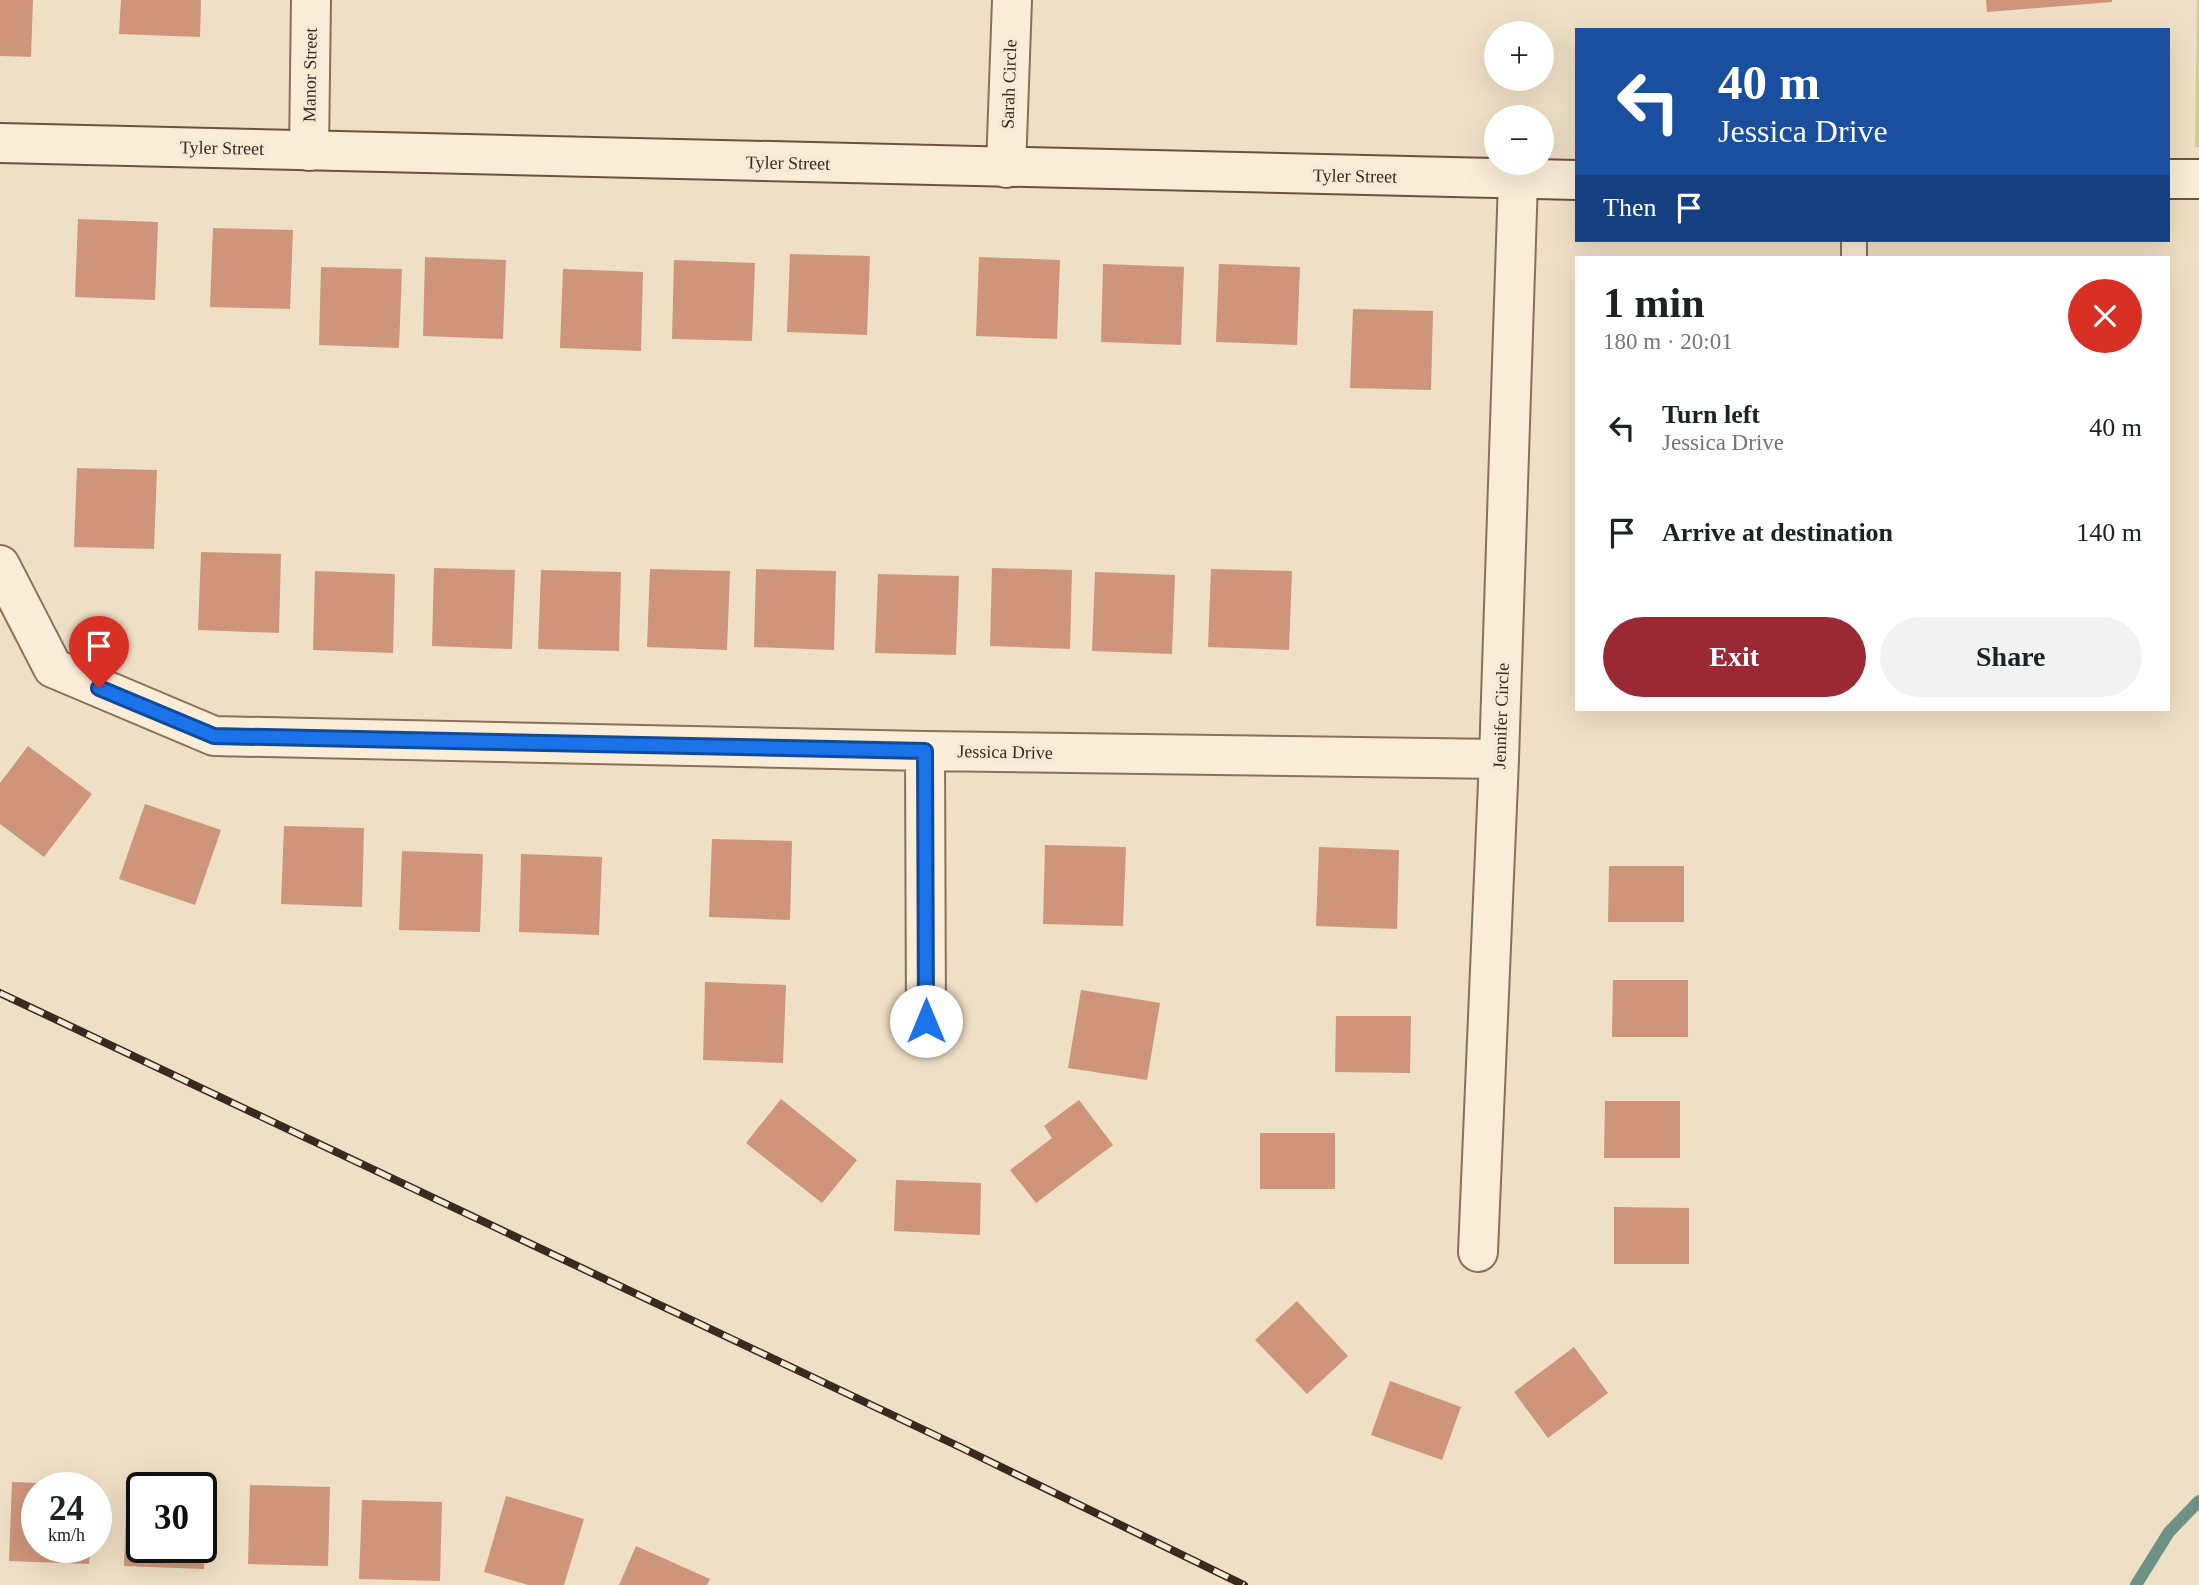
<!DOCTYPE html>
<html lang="en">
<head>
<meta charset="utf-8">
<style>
	:root { --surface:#fff; --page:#f2f2f2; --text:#202124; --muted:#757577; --accent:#9a2934 }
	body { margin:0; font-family:"Times New Roman",serif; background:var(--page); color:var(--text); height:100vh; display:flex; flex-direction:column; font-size:26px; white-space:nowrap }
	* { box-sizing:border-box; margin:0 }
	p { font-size:23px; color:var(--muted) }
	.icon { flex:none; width:38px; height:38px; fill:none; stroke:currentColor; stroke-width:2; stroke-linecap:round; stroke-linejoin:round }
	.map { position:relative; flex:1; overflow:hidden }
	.panel { position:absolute; left:1575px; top:256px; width:595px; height:455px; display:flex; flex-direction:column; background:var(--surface); border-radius:0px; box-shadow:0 7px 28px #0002 }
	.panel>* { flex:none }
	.top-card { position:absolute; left:1575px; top:28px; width:595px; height:214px; border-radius:0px; box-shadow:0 7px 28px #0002; background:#1a4fa0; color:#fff; overflow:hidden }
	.controls { position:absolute; left:1484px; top:21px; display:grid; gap:14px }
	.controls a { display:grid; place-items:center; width:70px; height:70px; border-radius:50%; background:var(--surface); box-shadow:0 7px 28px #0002; font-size:35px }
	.speed { position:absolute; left:21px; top:1472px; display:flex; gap:14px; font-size:35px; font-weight:700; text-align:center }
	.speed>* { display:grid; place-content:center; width:91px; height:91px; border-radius:50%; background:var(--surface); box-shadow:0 7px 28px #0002; line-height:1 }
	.speed small { font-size:18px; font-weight:400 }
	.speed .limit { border:4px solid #111; border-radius:10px; background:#fff; color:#111 }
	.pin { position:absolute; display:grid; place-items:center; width:60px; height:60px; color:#fff; margin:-72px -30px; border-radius:50% 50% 50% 0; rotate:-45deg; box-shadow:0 0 7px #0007 }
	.pin .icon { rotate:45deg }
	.me { position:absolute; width:77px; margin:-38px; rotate:0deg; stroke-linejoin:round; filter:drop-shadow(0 0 5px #0008) }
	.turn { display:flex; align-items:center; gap:24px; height:147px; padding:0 28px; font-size:32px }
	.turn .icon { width:91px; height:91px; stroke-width:2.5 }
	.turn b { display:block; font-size:49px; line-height:60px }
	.then { display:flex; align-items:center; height:66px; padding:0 28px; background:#0003; gap:14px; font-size:26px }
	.round { display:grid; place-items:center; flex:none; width:74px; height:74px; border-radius:37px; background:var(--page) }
	.headline { display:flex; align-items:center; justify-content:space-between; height:119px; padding:0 28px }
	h1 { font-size:42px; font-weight:600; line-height:52px }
	.primary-button { display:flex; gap:14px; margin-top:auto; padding:14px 28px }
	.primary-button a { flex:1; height:80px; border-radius:42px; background:var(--accent); color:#fff; font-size:28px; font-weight:600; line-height:80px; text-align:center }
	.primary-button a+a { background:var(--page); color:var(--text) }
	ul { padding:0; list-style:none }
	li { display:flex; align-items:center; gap:21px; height:105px; padding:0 28px }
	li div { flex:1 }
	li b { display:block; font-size:26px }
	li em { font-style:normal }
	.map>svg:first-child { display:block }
</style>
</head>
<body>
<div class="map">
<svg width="2199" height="1585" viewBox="0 0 2199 1585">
	<rect width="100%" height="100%" fill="#efdfc5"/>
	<path fill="#cccd98" d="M2197,0H2199V147H2195Z"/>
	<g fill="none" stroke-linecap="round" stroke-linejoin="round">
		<path stroke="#6d9185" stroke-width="12" d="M2136,1585L2169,1532L2199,1501"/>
	</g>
	<path fill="#ce957a" d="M0,0H33L31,57L0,56Z
		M121,0H201L200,37L119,34Z
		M1986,0H2112V2L1987,12Z
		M78,219L158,222L155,300L75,297Z
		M213,228L293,230L290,309L210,307Z
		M790,254L870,256L867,335L787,332Z
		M425,257L506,260L503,339L423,336Z
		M979,257L1060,260L1057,339L976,336Z
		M674,260L755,263L752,341L672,339Z
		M1103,264L1184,267L1181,345L1101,342Z
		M1219,264L1300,267L1297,345L1216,342Z
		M321,267L402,269L399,348L319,345Z
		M563,269L643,272L641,351L560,348Z
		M1353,309L1433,311L1431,390L1350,388Z
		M77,468L157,470L154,549L74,547Z
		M201,552L281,554L279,633L198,630Z
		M434,568L515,570L512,649L432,646Z
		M992,568L1072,570L1070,649L990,646Z
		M650,569L730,571L727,650L647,647Z
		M756,569L836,571L834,650L754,647Z
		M1211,569L1292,571L1289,650L1208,647Z
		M541,570L621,572L619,651L538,649Z
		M315,571L395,574L393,653L313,650Z
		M1095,572L1175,575L1172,654L1092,651Z
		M878,574L959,576L956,655L875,653Z
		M28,746L92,794L44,857L0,824V783Z
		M145,804L221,830L195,905L119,879Z
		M284,826L364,828L362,907L281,904Z
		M712,839L792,841L790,920L709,917Z
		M1045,845L1126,847L1123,926L1043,924Z
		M1319,847L1399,850L1397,929L1316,926Z
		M402,851L483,854L480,932L399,930Z
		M521,854L602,857L599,935L519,932Z
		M1609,866H1684V922H1608Z
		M1613,980H1688V1037H1612Z
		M705,982L786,985L783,1063L703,1060Z
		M1081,990L1160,1003L1147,1080L1068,1068Z
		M1336,1016H1411L1410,1073L1335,1072Z
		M781,1099L857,1160L822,1203L746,1143Z
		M1079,1100L1113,1145L1036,1203L1010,1170L1052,1138L1044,1126Z
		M1605,1101H1680V1158H1604Z
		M1260,1133H1335V1189H1260Z
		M896,1180L981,1183L980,1235L894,1231Z
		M1614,1207L1689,1208V1264H1614Z
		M1297,1301L1348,1356L1307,1394L1255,1340Z
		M1574,1347L1608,1393L1548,1438L1514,1392Z
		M1390,1381L1461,1407L1442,1460L1371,1435Z
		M12,1482L92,1485V1488H37V1547H90L89,1564L9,1561Z
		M250,1485L330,1487L328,1566L248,1564Z
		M127,1488L142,1489V1547H201V1491H207L204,1569L124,1566Z
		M506,1496L584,1519L564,1585H528L484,1572Z
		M362,1500L442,1502L440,1581L359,1579Z
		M636,1546L710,1579L707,1585H619Z"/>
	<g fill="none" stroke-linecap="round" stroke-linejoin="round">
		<defs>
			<path id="lane" d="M1854,240V257"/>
			<path id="street" d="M309,151L311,0
				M1006,168L1012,0
				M0,565L53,668L214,736L925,751L1499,759
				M925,751L926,1021
				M1478,1252L1499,759L1518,180"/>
			<path id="secondary" d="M0,143L1577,180
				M2168,179H2199"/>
		</defs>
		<use href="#lane" stroke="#8a705a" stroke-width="28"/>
		<use href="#street" stroke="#8a705a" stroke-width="42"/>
		<use href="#secondary" stroke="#6c513e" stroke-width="42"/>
		<use href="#lane" stroke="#f9edd8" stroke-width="24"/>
		<use href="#street" stroke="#f9edd8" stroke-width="38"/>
		<use href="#secondary" stroke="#f9edd8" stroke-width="38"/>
		<defs>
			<path id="rail" d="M0,993L960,1447L1244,1585"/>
		</defs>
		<use href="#rail" stroke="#3a291f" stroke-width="8"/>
		<use href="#rail" stroke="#f6e9d5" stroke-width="5" stroke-dasharray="16" stroke-linecap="butt"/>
	</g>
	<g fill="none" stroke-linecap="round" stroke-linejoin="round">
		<defs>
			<path id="route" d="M99,688L214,736L925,751L926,1021"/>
		</defs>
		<use href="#route" stroke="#114b97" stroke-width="18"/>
		<use href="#route" stroke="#1a73e8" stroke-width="12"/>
	</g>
	<g text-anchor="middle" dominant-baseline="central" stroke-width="7" stroke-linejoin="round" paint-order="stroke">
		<g font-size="18" fill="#3a291f" stroke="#f6e9d5">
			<text transform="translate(310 75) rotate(-89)">Manor Street</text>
			<text transform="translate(1009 84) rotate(-88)">Sarah Circle</text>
			<text transform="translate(222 148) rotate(1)">Tyler Street</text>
			<text transform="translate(788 163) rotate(1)">Tyler Street</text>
			<text transform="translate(1355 176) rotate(1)">Tyler Street</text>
			<text transform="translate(1501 716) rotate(-88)">Jennifer Circle</text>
			<text transform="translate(1005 752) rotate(1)">Jessica Drive</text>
		</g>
	</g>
</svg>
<div class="controls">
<a>+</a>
<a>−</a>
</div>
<div class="speed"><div>24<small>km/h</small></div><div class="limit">30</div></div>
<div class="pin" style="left:99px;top:688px;background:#d93025"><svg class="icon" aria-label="arrive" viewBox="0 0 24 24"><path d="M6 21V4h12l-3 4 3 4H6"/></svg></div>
<svg class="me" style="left:926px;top:1021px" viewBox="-20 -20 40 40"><circle r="19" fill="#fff"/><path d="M0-13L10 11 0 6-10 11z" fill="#1a73e8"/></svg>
<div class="top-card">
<div class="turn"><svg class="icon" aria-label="left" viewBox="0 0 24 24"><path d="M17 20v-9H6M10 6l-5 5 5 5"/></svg><div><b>40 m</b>Jessica Drive</div></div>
<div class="then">Then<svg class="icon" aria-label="arrive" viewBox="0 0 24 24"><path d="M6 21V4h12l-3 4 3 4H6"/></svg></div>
</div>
<section class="panel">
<div class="headline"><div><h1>1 min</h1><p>180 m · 20:01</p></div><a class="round" style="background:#d93025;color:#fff"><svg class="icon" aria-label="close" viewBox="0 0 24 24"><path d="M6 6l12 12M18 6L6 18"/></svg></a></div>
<ul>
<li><svg class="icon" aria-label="left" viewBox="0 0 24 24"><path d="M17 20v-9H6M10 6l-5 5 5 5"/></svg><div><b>Turn left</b><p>Jessica Drive</p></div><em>40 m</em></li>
<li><svg class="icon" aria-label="arrive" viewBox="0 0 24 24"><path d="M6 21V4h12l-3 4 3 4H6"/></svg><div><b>Arrive at destination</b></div><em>140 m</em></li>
</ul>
<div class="primary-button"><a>Exit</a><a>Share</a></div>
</section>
</div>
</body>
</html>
